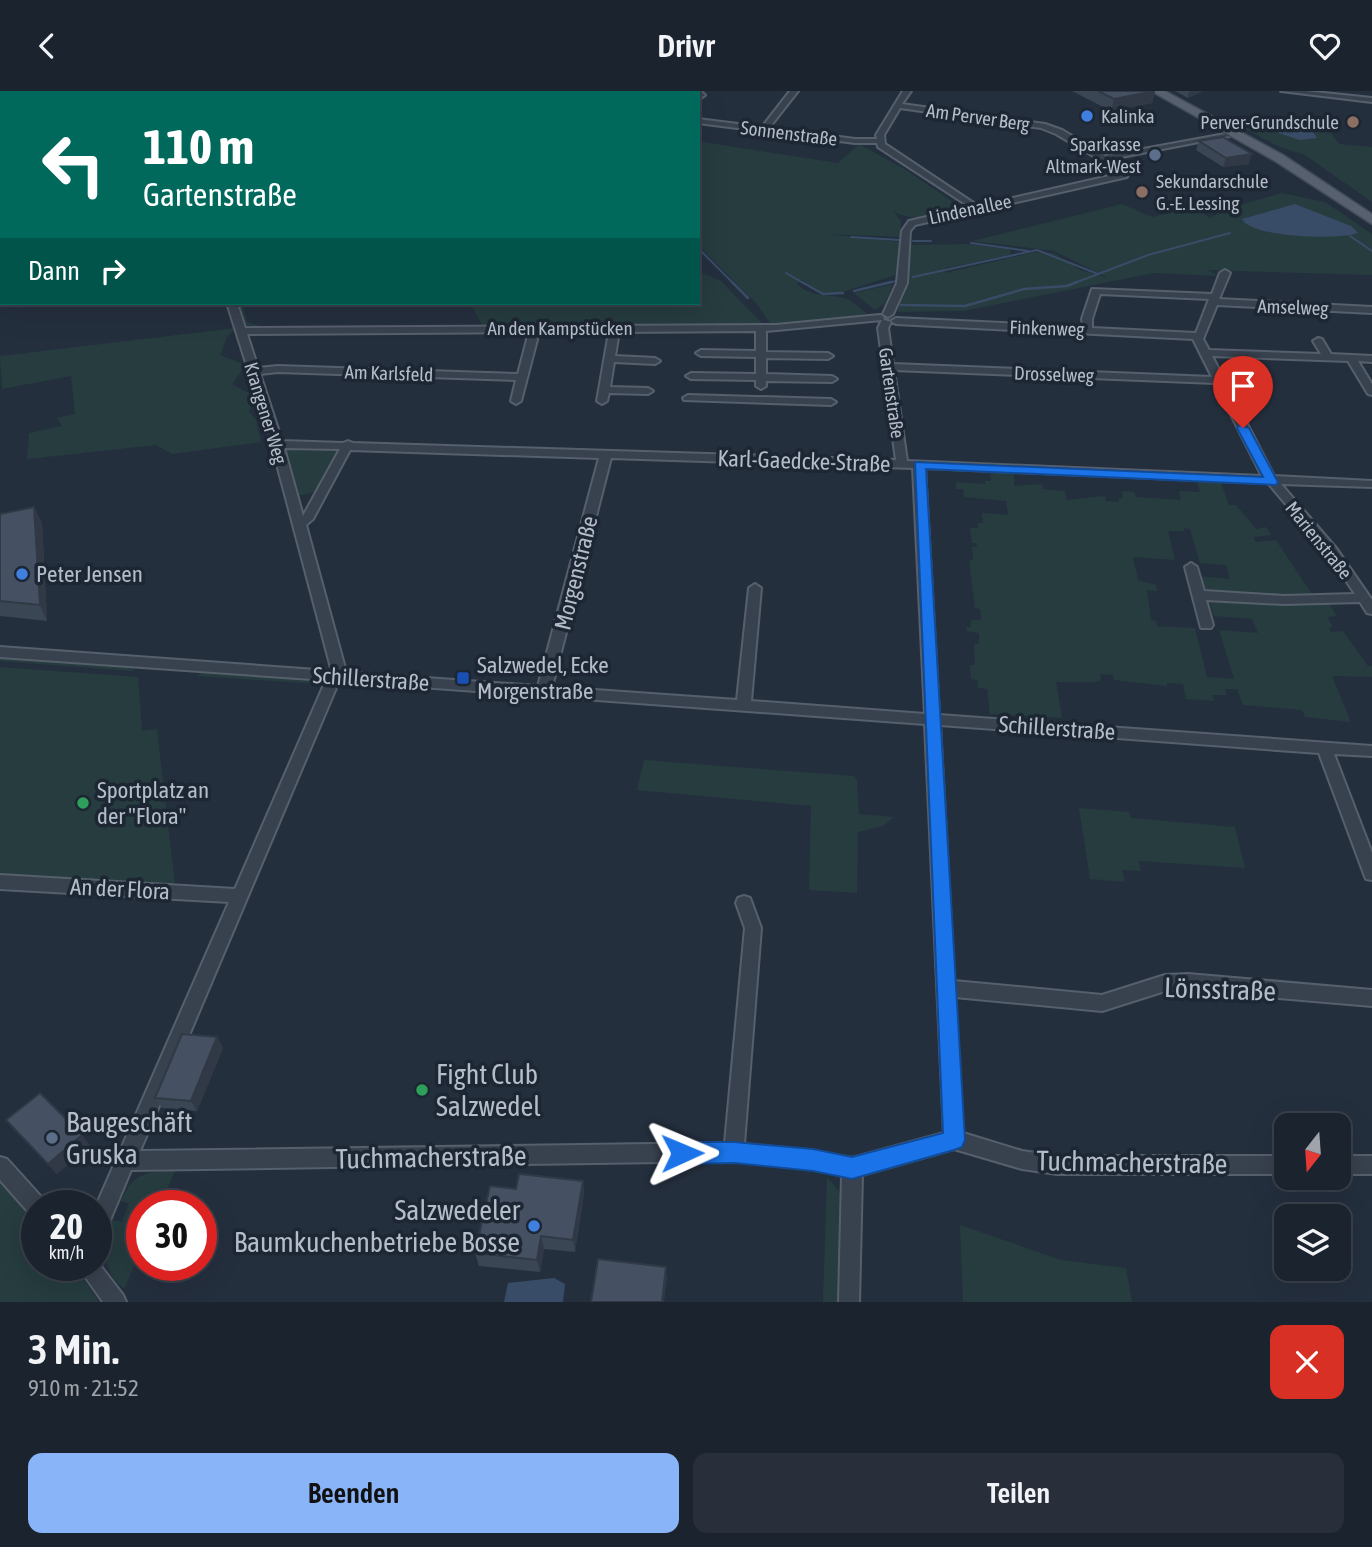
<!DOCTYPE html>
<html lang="de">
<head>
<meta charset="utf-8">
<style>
	:root { --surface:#1b232e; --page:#282f3a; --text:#f1f3f6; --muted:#a0a4aa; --line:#39404a; --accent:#8ab4f8 }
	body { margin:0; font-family:"Asap Condensed",sans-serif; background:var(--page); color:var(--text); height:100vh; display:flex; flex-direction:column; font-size:26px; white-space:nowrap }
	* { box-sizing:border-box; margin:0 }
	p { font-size:23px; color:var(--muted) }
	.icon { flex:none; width:38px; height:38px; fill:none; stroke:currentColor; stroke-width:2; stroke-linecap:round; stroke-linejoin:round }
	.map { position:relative; height:1211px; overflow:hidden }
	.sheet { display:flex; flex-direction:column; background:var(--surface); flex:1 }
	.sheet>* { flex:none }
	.banner { position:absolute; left:0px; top:0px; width:700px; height:214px; box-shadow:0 7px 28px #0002,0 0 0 2px var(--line); background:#00695c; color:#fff; overflow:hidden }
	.needle { width:46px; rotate:197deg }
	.tools { position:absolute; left:1274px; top:1022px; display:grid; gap:14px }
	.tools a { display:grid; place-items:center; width:77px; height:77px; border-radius:14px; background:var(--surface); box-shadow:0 7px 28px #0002,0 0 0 2px var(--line); font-size:35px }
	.speed { position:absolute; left:21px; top:1099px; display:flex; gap:14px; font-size:35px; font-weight:700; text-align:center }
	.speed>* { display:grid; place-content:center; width:91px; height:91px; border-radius:50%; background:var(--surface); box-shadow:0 7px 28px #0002,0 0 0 2px var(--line); line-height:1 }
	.speed small { font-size:18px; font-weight:400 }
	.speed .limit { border:10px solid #d22; background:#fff; color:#111 }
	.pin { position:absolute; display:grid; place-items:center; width:60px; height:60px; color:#fff; margin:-72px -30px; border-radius:50% 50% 50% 0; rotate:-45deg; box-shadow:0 0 7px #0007 }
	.pin .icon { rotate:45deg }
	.me { position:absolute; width:77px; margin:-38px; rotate:89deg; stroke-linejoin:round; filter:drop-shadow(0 0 5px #0008) }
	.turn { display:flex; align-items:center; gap:24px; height:147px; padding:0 28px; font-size:32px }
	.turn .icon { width:91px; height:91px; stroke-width:2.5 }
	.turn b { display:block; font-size:49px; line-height:60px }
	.then { display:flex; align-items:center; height:66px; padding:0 28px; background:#0003; gap:14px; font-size:26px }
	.round { display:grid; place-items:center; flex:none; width:74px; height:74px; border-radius:14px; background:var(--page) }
	.head { display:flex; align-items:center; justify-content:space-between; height:119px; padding:0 28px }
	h1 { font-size:42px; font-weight:600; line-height:52px }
	.cta { display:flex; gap:14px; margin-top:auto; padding:14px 28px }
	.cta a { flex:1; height:80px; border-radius:14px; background:var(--accent); color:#111; font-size:28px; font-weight:600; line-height:80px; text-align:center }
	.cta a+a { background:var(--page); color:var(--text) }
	header { display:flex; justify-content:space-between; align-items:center; height:91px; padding:0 28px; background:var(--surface); font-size:32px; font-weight:600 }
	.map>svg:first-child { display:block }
</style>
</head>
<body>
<header><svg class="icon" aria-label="back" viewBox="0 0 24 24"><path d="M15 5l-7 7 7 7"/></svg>Drivr<svg class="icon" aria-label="heart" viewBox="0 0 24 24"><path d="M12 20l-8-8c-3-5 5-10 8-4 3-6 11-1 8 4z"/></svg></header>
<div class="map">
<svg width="1372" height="1211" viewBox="0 0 1372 1211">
	<rect width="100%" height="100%" fill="#242f3e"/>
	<path fill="#263c3f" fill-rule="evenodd" d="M1292,30L1324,32L1339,53L1372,56V111L1305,64L1280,56L1237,34L1252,38Z
		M703,51L838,72L859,53L906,79L959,115C936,123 915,133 893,120L901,130L900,146L826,143L901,151L896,184L833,204L825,203L802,189L797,193C813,208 829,202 847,208C854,211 861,218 867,223L771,234L756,212L698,154V57Z
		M1282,102L1325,111L1372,143V184L1207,179L1219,185L1154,182L963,220L897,221L908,190L910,154L967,153L1011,158L1010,164L946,177L945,182L1035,161L1054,162L1080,179L1109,187L1054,160L972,150L1122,113L1152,126L1194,116L1210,127L1226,118Z
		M698,180L721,190L763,233L262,237L241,233L236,212H242L247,231L261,235L482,234L470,212H698Z
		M893,193L886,211L875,219L854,202Z
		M236,237L227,246L220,264L245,274L232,293L256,306L249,320L256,329L261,351L172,363L156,354L27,368L29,342L62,335L57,327L75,323L71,285L2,298L0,265Z
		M288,356L341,358L316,401L296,405L283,360Z
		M990,380L1014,381V395L1042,393L1043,398L1065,400L1067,409L1105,405L1106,410L1119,411V407H1123L1122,400L1134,401L1136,406L1181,409L1179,400L1200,401L1197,391L1221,392L1229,414H1236L1256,438L1266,436L1272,444L1253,446L1256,451L1276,449L1315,508H1326L1337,525L1327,526L1333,536H1329L1331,541L1343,540L1368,575H1372V586L1332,585L1351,631L1305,626L1302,619L1243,614L1237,598H1225L1227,604H1212L1214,610L1186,608L1183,593L1167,592V595L1114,589L1113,584L1100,583L1101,589L1095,591H1056L1062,627L990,623L987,598L978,597L977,589L971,588L970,574H975L974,553H979V542L967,540L966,536H971V529H981L980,518L975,517L969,469H973L972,456H977L976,452H972L970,437H978V432H983L982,422L1008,424L1006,410L964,406L963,398H956V391L985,393V390H991ZM1184,437L1190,438L1200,472L1226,474L1230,488L1196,485L1203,503L1207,504L1214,525L1252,528L1258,542L1219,539L1234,588L1207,586L1195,537L1157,535L1156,530L1151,529L1147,499L1157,500L1156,494L1138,489L1133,466L1175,469L1168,440H1184Z
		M0,566L135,575L132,580L0,570Z
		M0,576L138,586L142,640L157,638L175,793L0,783Z
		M203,580L316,589L318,593L197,585Z
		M644,669L854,685L857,689L859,723L894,726L883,735L858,741L857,802L809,799L811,715L637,699Z
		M1079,717L1129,721L1131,727L1235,736L1245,777L1139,770L1141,780L1122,779L1125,791L1090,788Z
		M175,1080L160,1115H142V1157L124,1198C100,1179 104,1155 112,1129L122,1131L129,1112L121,1110C133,1081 148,1081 175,1080Z
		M827,1086L843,1105L840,1211H823Z
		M0,1088L37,1131V1174H74L99,1211H0Z
		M960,1134L1061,1169L1126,1177L1132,1211H963Z"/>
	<path fill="#394c67" d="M1294,31L1320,36L1312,39L1317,47L1300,49L1278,42L1280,34Z
		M1295,113L1351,135L1358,142C1340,149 1251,147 1242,128Z
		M554,1187L565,1193L563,1211H504L508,1192Z"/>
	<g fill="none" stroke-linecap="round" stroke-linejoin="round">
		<path stroke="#394c67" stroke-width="2" d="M183,0L203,2
			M139,2L142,0
			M267,2L269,0
			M0,124L2,122
			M1350,145L1372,160
			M851,146L899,149
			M913,150H931
			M971,152L1028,160
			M698,157L734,193
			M786,182L805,193
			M913,186L1037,159L1098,183
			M884,193L896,190
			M1072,193L1148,164L1230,142"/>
		<path stroke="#394c67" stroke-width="2.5" d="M732,191L748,207
			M802,191L823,203L843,202
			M854,200L891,191
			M901,214L965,215L1024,198L1067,195L1077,191"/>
		<defs>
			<path id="minor" d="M168,0H176V2H168Z
				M643,0H651L642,2Z
				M692,0H700L705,4L698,9V2Z
				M790,0H798L769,37L855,48H877L876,44L903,0H911L902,13L1045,33L1062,39L1105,65L1236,41L1240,43L1111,68L1129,79L1127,86L915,134L910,140L907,192L893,223L888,226L883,223L897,192L902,140L909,130L970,116L878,56L877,52H855L698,32V28L762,36ZM900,17L1041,37L1056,43L1122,82L978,115L885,53L884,44Z
				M1281,0H1305L1372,7V11Z
				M1225,179L1230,182L1219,208L1372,216V222L1217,214L1203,248L1209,259L1321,263L1313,250L1318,247L1322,248L1331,263L1372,265V271L1358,270L1372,293V304L1368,303L1348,270L1212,265L1274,385L1372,390V396L1281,393L1336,457L1372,509V523L1367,522L1360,511L1284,513L1206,509L1213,534L1211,537H1201L1185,476L1191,472L1197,476L1204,500L1284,505L1355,503L1328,463L1268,392L925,377L939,624L1372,655V665L1334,663L1372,762V789L1366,788L1364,783L1319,662L940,634L954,890L1102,904L1165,884L1188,883L1372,899V915L1188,899L1165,900L1102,920L955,906L963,1042L1022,1060L1057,1065H1286V1083H1057L1022,1078L954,1058L862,1084L859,1211H839L842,1084L813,1078L734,1070L131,1079L103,1146L96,1149V1115L229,811L0,798V784L235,798L326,589L0,566V556L330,580L331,577L270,347L227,212H237L245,237L776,234L880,224L883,225L884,229L891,231L888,237L893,273L1212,286L1193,248L896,233L891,230L896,227L1083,236L1082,228L1092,198L1212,203L1220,182ZM1100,203L1209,208L1196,242L1092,237V228ZM882,229L878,237L896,369L353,352L348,350L343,352L282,350L260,283L278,281L516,289L511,310L516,313L521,310L539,241H609L597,310L602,313L607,310L609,302L648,303L653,300L648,297L610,296L614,271L655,273L660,270L655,267L615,265L619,241L756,240V260L701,259L696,262L701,265L756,266V283L691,282L686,285L691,288L756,289V295L761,298L766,295V290L832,291L837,288L832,285L766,283V267L828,268L833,265L828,262L766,261V240ZM529,241L518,283L278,275L258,277L247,243ZM894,279L1215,292L1262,385L907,370ZM284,357L340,358L303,425ZM350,359L599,367L538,595L343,581L345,577L306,434L313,428ZM611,367L913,377L925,623L751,610L761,497L755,493L749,497L737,609L552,596ZM339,590L925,633L944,1042L852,1067L813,1060L744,1053L761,837L750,807L744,805L738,807L736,812L745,837L725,1052L140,1060Z
				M688,304L831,308L836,311L831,314L684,309L683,307Z
				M1339,1065H1372V1083H1339Z
				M0,1066L7,1068L44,1109L46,1115H37V1126L30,1123L0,1089Z
				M96,1169L123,1204L126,1211H103L77,1174H96Z"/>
			<path id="primary" d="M1151,0H1165L1283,64L1372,123V133L1275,70Z"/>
		</defs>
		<use href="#minor" stroke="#565f6c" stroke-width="4"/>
		<use href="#primary" stroke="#414a57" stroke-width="3"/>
		<use href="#minor" fill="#38414e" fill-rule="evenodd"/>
		<use href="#primary" fill="#56606e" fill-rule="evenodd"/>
	</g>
	<path fill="#3b4654" d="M1072,0H1155L1152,12L1111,20Z
		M1175,0H1203L1188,7Z
		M1199,50L1249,73L1223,76L1196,59Z
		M34,416L42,432L47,530L0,525V423Z
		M217,946L223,957L197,1020L162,1017L155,1007Z
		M6,1029L90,1054L57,1083Z
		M583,1090L584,1103L575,1161L544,1158L540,1181L479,1175L475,1162L516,1098Z"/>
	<path fill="#303945" d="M1155,0L1152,12L1111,20L1114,8Z
		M1189,0H1203L1188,7Z
		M1252,63L1249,73L1223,76L1226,67Z
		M34,416L42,432L47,530L40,514Z
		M217,946L223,957L197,1020L191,1010Z
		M82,1044L90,1054L57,1083L48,1073Z
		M583,1090L584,1103L575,1161L573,1149Z
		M541,1145L544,1158L540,1181L537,1169Z
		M666,1176L667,1188L664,1211H662Z"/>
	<path fill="#455162" stroke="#303945" stroke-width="2" d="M1098,0H1155L1114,8Z
		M1223,46L1252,63L1226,67L1199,50Z
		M34,416L40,514L0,510V423Z
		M182,943L217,946L191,1010L155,1007Z
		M40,1002L82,1044L48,1073L6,1029Z
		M519,1083L583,1090L573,1149L541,1145L537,1169L475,1162L490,1095L516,1098Z
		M598,1168L666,1176L662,1211H591Z"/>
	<path fill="#1a73e8" stroke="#114b97" stroke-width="2" d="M1239,334L1249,337L1278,391L1276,394L926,378L965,1049L962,1056L954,1059L852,1088L813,1080L734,1072L682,1073L675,1070L671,1062L675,1055L682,1051H734L813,1058L852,1066L943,1042L915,371L1263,386L1237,337Z"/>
	<g fill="#3f7fe0" stroke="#1d2633" stroke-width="2.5">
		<circle cx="1087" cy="25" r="7"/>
		<circle cx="22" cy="483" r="7"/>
		<circle cx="534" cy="1135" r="7"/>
	</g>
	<g fill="#8d6e63" stroke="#1d2633" stroke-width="2.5">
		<circle cx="1353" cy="31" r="7"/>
		<circle cx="1142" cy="101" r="7"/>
	</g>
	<g fill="#5c6f8a" stroke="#1d2633" stroke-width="2.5">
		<circle cx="1155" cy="64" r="7"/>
		<circle cx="52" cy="1047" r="7"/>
	</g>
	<rect fill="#1a4fb4" stroke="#1d2633" stroke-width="2.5" x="456" y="580" width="14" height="14" rx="3.5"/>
	<g fill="#2e9e5b" stroke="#1d2633" stroke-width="2.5">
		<circle cx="83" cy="712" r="7"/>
		<circle cx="422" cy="999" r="7"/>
	</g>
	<g text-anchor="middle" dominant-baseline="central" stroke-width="7" stroke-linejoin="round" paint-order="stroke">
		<g font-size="19" fill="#b4bcc9" stroke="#1d2633" text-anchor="start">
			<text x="1101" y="25">Kalinka</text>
			<text x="1339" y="31" text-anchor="end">Perver-Grundschule</text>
			<text x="1141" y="53" text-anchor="end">Sparkasse<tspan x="1141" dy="22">Altmark-West</tspan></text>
			<text x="1156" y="90">Sekundarschule<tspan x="1156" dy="22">G.-E. Lessing</tspan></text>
		</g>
		<g font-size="19" fill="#b4bcc9" stroke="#1d2633">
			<text transform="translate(978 26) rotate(8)">Am Perver Berg</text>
			<text transform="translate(789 42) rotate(7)">Sonnenstraße</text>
			<text transform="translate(970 118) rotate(-12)">Lindenallee</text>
			<text transform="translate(1293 216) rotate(2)">Amselweg</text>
			<text x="560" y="237">An den Kampstücken</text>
			<text transform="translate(1047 237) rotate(2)">Finkenweg</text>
			<text transform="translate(389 282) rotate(2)">Am Karlsfeld</text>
			<text transform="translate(1054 283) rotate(2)">Drosselweg</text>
			<text transform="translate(892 302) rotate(82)">Gartenstraße</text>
			<text transform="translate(266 322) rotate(73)">Krangener Weg</text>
			<text transform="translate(1319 449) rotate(51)">Marienstraße</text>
		</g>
		<g font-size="23" fill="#b4bcc9" stroke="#1d2633">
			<text transform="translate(804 370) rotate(2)">Karl-Gaedcke-Straße</text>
			<text transform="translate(576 482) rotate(-76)">Morgenstraße</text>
			<text transform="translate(371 588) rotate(4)">Schillerstraße</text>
			<text transform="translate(1057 637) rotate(4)">Schillerstraße</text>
			<text transform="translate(120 798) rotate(3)">An der Flora</text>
		</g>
		<g font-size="23" fill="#b4bcc9" stroke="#1d2633" text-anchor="start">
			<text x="36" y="483">Peter Jensen</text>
			<text x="477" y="574">Salzwedel, Ecke<tspan x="477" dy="26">Morgenstraße</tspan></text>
			<text x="97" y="699">Sportplatz an<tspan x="97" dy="26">der "Flora"</tspan></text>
		</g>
		<g font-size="28" fill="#b4bcc9" stroke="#1d2633">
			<text transform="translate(1220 898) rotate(2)">Lönsstraße</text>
			<text transform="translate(431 1066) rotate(-1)">Tuchmacherstraße</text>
			<text transform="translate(1132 1071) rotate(1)">Tuchmacherstraße</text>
		</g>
		<g font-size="28" fill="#b4bcc9" stroke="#1d2633" text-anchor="start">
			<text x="436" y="983">Fight Club<tspan x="436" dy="32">Salzwedel</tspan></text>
			<text x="66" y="1031">Baugeschäft<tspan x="66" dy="32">Gruska</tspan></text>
			<text x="520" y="1119" text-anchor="end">Salzwedeler<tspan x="520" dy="32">Baumkuchenbetriebe Bosse</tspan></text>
		</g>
	</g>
</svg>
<div class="tools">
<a><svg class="needle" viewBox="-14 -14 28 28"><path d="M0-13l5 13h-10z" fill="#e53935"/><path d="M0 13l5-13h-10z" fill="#a0a4aa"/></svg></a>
<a><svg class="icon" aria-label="layers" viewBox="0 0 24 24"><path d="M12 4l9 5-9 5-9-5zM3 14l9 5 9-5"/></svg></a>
</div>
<div class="speed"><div>20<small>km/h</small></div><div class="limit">30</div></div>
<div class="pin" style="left:1243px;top:337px;background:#d93025"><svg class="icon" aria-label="arrive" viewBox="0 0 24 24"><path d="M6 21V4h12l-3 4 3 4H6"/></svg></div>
<svg class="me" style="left:682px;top:1062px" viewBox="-20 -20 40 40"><path d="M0-17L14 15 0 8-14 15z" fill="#1a73e8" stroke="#fff" stroke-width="4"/></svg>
<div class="banner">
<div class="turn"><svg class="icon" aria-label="left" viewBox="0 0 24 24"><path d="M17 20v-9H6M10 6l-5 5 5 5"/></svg><div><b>110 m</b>Gartenstraße</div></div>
<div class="then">Dann<svg class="icon" aria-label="right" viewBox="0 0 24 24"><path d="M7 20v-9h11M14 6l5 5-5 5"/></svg></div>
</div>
</div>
<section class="sheet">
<div class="head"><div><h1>3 Min.</h1><p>910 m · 21:52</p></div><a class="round" style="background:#d93025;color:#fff"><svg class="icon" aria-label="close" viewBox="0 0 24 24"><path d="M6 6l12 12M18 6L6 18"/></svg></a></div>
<div class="cta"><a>Beenden</a><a>Teilen</a></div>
</section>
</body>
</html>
